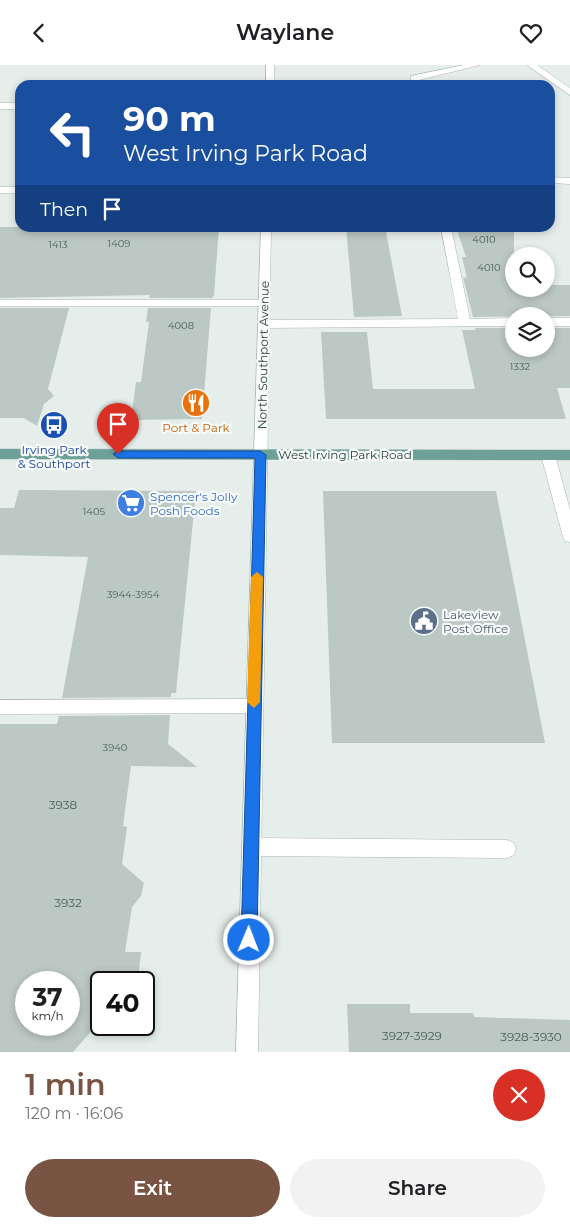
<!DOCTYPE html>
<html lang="en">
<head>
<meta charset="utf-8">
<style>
	:root { --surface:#fff; --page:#f2f2f2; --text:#202124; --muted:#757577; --accent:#7a5443 }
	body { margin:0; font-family:Montserrat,sans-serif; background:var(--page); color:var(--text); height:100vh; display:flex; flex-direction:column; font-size:19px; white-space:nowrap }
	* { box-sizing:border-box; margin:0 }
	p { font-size:16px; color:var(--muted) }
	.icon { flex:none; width:28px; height:28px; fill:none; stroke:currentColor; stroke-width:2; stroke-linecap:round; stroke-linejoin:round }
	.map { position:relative; height:987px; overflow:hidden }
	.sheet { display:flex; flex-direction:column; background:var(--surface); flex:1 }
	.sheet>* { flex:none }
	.hud { position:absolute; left:15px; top:15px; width:540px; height:152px; border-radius:15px; box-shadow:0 2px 8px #0003; background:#1a4fa0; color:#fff; overflow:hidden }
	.buttons { position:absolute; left:505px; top:182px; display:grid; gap:10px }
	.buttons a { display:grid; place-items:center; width:50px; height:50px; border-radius:50%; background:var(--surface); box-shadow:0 2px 8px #0003; font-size:25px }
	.speed { position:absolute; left:15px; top:906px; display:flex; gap:10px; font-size:25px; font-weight:700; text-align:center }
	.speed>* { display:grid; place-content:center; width:65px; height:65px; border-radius:50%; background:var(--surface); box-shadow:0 2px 8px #0003; line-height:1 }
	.speed small { font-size:12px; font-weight:400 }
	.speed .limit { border:2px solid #111; border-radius:8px; background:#fff; color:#111 }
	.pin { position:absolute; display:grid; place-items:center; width:42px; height:42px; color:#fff; margin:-51px -21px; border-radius:50% 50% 50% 0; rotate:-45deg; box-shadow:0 0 5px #0007 }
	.pin .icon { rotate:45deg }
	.me { position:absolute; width:55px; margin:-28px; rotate:1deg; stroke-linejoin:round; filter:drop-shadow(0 0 4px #0008) }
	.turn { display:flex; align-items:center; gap:18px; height:105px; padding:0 25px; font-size:22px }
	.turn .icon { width:65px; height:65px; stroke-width:2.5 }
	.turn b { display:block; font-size:35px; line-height:42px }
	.then { display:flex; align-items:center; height:48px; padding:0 25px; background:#0003; gap:10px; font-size:19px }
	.round { display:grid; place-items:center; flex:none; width:52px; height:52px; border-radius:26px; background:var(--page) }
	.overview { display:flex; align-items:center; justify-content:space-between; height:85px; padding:0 25px }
	h1 { font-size:30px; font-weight:600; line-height:38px; color:var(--accent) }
	.button { display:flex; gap:10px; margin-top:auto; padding:10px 25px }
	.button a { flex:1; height:58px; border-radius:30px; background:var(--accent); color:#fff; font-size:20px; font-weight:600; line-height:58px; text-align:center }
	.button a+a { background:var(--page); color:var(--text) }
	header { display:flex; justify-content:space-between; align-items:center; height:65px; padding:0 25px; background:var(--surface); font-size:22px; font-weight:600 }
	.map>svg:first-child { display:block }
</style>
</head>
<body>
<header><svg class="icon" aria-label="back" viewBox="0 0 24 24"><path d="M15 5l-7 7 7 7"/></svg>Waylane<svg class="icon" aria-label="heart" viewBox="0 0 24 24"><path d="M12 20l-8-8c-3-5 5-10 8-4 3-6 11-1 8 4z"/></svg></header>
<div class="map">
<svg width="570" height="987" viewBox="0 0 570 987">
	<rect width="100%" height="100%" fill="#e6eeeb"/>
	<path fill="#bbc8c4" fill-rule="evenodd" d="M0,162H219L214,230L212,233H149L150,230L0,233Z
		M346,162H385L402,251L354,252Z
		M456,162H514V224H546V220H570V251L473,252L463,212L467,213L462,192H466Z
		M0,243H69L48,324L54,331L44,339L37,361L24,353H0Z
		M148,243H211L202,354L131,355L136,317H141L149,257H146Z
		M475,263H514V284H546V263H570V323H557L566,354H326L321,267H367L373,324H475L462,265H476Z
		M19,425L196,426L176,628H171V632L62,633L88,492L0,490V443H14Z
		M323,426H496L545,678H332Z
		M170,650L168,679L197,702L131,701L123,761L127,762L122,799L144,818L141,831L132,842L125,887H141L138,914L135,918H101V955L73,987H0V659H57L59,651ZM26,918H69V960H26Z
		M347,939H410V948H473L474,952L570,955V987H349Z"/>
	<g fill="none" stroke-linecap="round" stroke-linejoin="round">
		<defs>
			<path id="lane" d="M464,0H480L419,15V20H411V11Z
				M0,38H20V44H0Z
				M550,112L570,113V119L550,118Z
				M441,162H451L470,254L514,253V261L264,263L258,259L264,255L458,254Z
				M0,235H264L270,238L264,241H0Z
				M546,253H570V261H546Z
				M254,634L260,636L262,641L260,646L254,648L0,649V635Z
				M251,773L507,775L514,778L516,784L514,790L507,793L251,791L244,788L242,782L244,776Z"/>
			<path id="street" d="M0,122H20V128H0Z
				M548,385L555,390L570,445V477L565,476L563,472L541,390Z"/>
			<path id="secondary" d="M266,0H274V20H266Z
				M527,0H537L570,23V30Z
				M261,162H271L258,987H236Z"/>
			<path id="primary" d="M0,384L570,385V395L0,394Z"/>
		</defs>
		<use href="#lane" stroke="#a9b6b2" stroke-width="1"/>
		<use href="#street" stroke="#a9b6b2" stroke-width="1"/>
		<use href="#secondary" stroke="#a5b9b3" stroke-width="1"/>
		<use href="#primary" stroke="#c2c9c8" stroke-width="1"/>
		<use href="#lane" fill="#fff" fill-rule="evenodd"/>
		<use href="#street" fill="#fff" fill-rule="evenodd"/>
		<use href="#secondary" fill="#fff" fill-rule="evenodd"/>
		<use href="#primary" fill="#6da097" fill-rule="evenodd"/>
	</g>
	<path fill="#1a73e8" stroke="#114b97" d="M118,386H260L266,390L257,875L255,881L249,883L244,881L241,875L255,393H118L113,389Z"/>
	<path fill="#f59e0b" d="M257,507L263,512L260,637L254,643L247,637L251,512Z"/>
	<defs>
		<symbol id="restaurant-disc" viewBox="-11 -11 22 22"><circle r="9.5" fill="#e8710a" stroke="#f6faf8"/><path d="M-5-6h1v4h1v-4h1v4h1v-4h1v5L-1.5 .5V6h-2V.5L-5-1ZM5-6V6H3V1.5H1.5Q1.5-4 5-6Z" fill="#fff"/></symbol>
		<symbol id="bus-disc" viewBox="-11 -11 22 22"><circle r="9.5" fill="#1a4fb4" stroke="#f6faf8"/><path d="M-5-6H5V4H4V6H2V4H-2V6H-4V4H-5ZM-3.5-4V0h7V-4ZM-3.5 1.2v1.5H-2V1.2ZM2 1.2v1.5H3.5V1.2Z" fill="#fff"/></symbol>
		<symbol id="supermarket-disc" viewBox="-11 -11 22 22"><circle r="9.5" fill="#3f7fe0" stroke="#f6faf8"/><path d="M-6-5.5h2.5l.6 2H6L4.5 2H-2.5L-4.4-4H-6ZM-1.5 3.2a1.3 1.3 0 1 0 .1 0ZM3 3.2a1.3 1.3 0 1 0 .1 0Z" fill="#fff"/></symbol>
		<symbol id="civic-disc" viewBox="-11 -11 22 22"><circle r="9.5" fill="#5c6f8a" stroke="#f6faf8"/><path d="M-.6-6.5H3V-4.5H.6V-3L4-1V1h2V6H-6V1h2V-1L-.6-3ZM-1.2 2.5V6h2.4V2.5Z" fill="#fff"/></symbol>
	</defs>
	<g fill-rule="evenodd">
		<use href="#restaurant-disc" x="180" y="322" width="32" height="32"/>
		<use href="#bus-disc" x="38" y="344" width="32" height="32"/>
		<use href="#supermarket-disc" x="115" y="422" width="32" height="32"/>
		<use href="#civic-disc" x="408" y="540" width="32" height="32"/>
	</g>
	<g text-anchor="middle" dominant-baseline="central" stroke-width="4.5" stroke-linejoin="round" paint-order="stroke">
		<g font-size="10" fill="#4b615c">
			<text x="484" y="174">4010</text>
			<text x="119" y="178">1409</text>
			<text x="58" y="179">1413</text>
			<text x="489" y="202">4010</text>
			<text x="181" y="260">4008</text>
			<text x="520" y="301">1332</text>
			<text x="94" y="446">1405</text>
			<text x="133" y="529">3944-3954</text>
			<text x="115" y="682">3940</text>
		</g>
		<g font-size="12" fill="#263f3a" stroke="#f6faf8">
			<text transform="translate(263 290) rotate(-89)">North Southport Avenue</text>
			<text x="345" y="389">West Irving Park Road</text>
		</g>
		<g font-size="12" fill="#c56008" stroke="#f6faf8">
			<text x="196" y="362">Port &amp; Park</text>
		</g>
		<g font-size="12" fill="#164399" stroke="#f6faf8">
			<text x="54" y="384">Irving Park<tspan x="54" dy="14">&amp; Southport</tspan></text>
		</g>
		<g font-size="12" fill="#366cbe" stroke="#f6faf8" text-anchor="start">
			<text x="150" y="431">Spencer's Jolly<tspan x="150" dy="14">Posh Foods</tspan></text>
		</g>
		<g font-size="12" fill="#4e5e75" stroke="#f6faf8" text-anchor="start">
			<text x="443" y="549">Lakeview<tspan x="443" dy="14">Post Office</tspan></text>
		</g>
		<g font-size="12" fill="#4b615c">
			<text x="63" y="739">3938</text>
			<text x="68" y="837">3932</text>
			<text x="412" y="970">3927-3929</text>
			<text x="531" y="971">3928-3930</text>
		</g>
	</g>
</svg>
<div class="buttons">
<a><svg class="icon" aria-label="search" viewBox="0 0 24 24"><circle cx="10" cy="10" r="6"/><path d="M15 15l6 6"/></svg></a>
<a><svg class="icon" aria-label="layers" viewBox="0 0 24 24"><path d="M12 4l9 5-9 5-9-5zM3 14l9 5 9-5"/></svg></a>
</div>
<div class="speed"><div>37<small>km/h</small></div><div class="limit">40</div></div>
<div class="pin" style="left:118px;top:389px;background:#d93025"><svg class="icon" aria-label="arrive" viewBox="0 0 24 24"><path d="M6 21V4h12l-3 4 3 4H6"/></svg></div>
<svg class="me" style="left:249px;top:875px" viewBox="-20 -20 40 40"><circle r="17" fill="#1a73e8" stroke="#fff" stroke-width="3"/><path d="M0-11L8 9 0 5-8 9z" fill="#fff"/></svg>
<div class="hud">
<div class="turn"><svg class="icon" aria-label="left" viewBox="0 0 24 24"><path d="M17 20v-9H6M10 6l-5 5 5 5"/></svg><div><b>90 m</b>West Irving Park Road</div></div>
<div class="then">Then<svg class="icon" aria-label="arrive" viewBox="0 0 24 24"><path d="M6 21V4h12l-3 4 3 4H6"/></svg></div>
</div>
</div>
<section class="sheet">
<div class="overview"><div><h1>1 min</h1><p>120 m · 16:06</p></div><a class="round" style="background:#d93025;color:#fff"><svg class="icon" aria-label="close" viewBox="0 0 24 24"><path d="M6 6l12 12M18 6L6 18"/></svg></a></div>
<div class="button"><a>Exit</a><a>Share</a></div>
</section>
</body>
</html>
